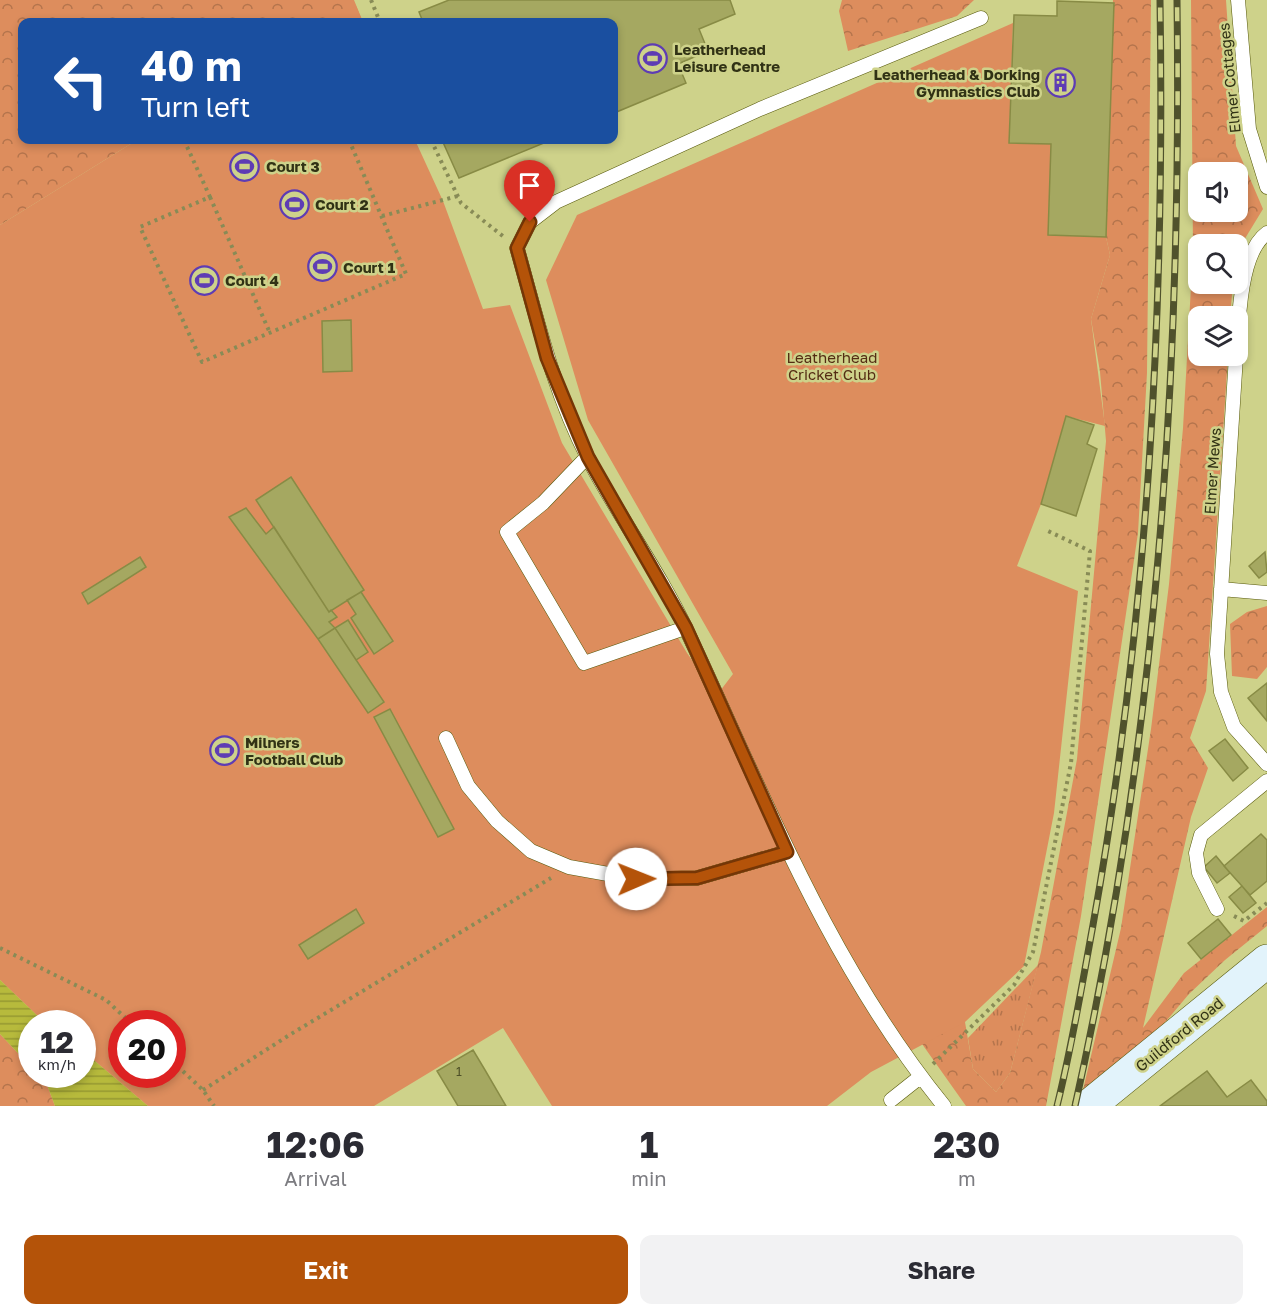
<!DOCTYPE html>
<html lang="en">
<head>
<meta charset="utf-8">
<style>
	:root { --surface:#fff; --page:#f2f2f3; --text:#2b2b33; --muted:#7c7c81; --accent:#b45309 }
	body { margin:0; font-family:"Golos Text",sans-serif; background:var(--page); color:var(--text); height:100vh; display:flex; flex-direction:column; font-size:22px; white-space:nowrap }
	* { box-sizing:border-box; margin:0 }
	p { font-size:20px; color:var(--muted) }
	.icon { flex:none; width:33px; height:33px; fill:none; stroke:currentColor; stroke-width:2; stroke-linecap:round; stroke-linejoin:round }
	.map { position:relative; height:1106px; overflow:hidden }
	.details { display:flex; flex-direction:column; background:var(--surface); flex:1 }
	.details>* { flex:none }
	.guide { position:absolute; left:18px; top:18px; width:600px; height:126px; border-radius:12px; box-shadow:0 3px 9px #0003; background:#1a4fa0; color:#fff; overflow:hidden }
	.tools { position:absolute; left:1188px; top:162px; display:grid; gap:12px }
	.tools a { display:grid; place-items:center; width:60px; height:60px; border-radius:12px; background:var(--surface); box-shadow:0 3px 9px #0003; font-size:30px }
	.speed { position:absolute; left:18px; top:1010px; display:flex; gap:12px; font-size:30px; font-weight:700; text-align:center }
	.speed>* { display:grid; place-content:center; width:78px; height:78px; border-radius:50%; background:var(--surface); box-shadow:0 3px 9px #0003; line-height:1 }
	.speed small { font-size:15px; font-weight:400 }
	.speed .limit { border:9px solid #d22; background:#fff; color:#111 }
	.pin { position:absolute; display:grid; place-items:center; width:51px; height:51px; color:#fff; margin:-62px -26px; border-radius:50% 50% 50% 0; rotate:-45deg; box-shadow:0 0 6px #0007 }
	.pin .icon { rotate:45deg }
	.me { position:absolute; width:66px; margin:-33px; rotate:89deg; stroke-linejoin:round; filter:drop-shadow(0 0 4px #0008) }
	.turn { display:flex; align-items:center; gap:21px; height:126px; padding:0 24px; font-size:27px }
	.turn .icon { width:78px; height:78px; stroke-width:2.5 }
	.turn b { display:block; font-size:42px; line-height:51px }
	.eta { display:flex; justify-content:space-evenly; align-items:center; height:102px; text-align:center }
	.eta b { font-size:36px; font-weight:700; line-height:42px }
	.action { display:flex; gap:12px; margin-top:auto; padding:12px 24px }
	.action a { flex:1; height:69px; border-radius:12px; background:var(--accent); color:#fff; font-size:24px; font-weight:700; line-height:69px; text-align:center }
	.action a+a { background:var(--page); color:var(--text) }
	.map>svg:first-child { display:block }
</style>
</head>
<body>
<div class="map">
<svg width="1267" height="1106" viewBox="0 0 1267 1106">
	<defs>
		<pattern id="grass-tufts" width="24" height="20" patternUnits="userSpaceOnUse" patternTransform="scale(1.5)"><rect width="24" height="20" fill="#dd8d5d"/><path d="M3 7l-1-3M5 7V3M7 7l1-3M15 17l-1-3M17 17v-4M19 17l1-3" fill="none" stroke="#b4744c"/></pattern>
		<pattern id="forest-crowns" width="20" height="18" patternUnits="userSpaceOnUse" patternTransform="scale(1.5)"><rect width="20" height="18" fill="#dd8d5d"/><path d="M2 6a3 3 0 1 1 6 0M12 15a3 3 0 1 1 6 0" fill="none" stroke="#b4744c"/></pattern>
		<pattern id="water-rules" width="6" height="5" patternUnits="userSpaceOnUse" patternTransform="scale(1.5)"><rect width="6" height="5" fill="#b7ba3c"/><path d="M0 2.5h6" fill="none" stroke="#959831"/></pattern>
	</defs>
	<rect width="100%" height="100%" fill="#ced28a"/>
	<path fill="url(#grass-tufts)" d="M1038,965L1010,1073L996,1092L973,1069L968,1038Z"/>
	<path fill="url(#forest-crowns)" fill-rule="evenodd" d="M0,0H354L363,22H22V140H137L0,225Z
		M842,0H974L957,16L848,51L839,11Z
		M1113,0H1151L1147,373L1138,533L1081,916L1046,1106H966L893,1003L941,993L965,1022L973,1069L996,1092L1010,1073L1041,952L1077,759L1106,441L1100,372L1091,319L1110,255L1106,237Z
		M1191,0H1226L1236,146L1263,209L1238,250V244H1198V284H1233L1230,316H1198V356H1228L1206,691L1190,738L1208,768L1191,817L1143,1028L1184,973L1267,907V926L1225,960L1189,994L1151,1039L1083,1090L1121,928L1151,729L1169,584L1183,428L1193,251ZM1198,172H1238V212H1198Z
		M1267,606V667L1257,679L1232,676L1230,624L1247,612Z
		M0,1034L31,1067L32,1074H38L46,1082L55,1106H0Z"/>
	<path fill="#dd8d5d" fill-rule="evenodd" d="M356,6L363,22H327Z
		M1013,23L1009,143L1051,144L1048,235L1106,237L1110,255L1091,319L1105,426L1066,416L1041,504L1017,566L1078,591L1054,813L1024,966L965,1022L871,1072L827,1106H552L503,1028L374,1106H148L83,1051L82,1023H45L0,980V225L137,140H415L443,201L483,309L510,305L562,443L687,653L717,695L733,674L588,420L546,280L577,215ZM122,1023H172V1074H122Z"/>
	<path fill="url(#water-rules)" d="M0,980L45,1023H32L31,1067L0,1034Z
		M83,1051L148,1106H55L46,1082L38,1074H82Z"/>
	<path fill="#a5a861" stroke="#888b45" stroke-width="1.5" d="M449,0H730L735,14L699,29L708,51L678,64L686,83L614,113V22H423L419,12Z
		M1057,1L1114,3L1106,237L1048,235L1051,144L1009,143L1014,15L1057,16Z
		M442,140H551L459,178Z
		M351,320L352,371L323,372L322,321Z
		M1066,416L1094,425L1087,444L1097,449L1076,516L1041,504Z
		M291,477L364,590L329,612L256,500Z
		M246,508L266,534L274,527L329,612L331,610L337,617L329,622L335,628L318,639L229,517Z
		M1265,552L1267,572L1259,578L1249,566Z
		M140,557L146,567L88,604L82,593Z
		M361,592L393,641L374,654L351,618L356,614L347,600Z
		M348,620L368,652L356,660L335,628Z
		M335,628L384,702L368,713L318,639Z
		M1267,683V721L1248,698Z
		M390,709L454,829L438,837L374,717Z
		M1225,739L1248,768L1233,781L1209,751Z
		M1261,834L1267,840V881L1250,895L1224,866Z
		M1216,856L1230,873L1217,883L1204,867Z
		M1242,886L1256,903L1243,913L1229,897Z
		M356,909L364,923L308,959L299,945Z
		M1218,919L1231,935L1201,959L1188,943Z
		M473,1050L485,1070L506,1106H458L437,1071Z
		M1207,1071L1227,1097L1251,1080L1267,1101V1106H1160Z"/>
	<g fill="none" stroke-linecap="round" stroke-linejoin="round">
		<defs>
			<path id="lane" d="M1238,0L1249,129L1267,187
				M1238,336C1239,308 1243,250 1267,233
				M1236,356L1217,654L1221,692L1234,727L1267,764
				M587,457L543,503L507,532L584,663L685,628
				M1221,589L1267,593
				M446,738L468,786L497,821L531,851L569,867L636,879L697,878L787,852
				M1217,909L1199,873L1196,853L1201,835L1267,781
				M891,1100L920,1077
				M944,1106C828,963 764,795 687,631C659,571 619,517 588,458C554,393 537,319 517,248L530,222L556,202L760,109L981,18"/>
			<path id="secondary" d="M1089,1106L1267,961"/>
		</defs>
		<use href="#lane" stroke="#57590b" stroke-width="15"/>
		<use href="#secondary" stroke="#57590b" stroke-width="34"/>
		<path stroke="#888b56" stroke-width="4" stroke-dasharray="3 4.5" stroke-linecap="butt" d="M371,0L380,22
			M184,140L210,197L140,227L202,362L406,274L349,140
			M431,140L461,203L504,237
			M210,197L270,333
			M382,216L458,196
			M1234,916L1244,921L1267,903
			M0,948L106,1000L131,1023
			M172,1061L203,1090L214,1106
			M933,1064L1014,985L1033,952L1071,763L1090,551L1048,531
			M203,1090L291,1034L551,878"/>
		<use href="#lane" stroke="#fff" stroke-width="14"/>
		<use href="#secondary" stroke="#e2f3fb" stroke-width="33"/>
		<defs>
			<path id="rail" d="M1057,1106C1072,1046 1082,985 1093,925C1148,617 1165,313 1160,0
				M1075,1106C1156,743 1182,372 1177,0"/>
		</defs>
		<use href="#rail" stroke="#50522c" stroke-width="7"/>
		<use href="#rail" stroke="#ced28a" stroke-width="4.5" stroke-dasharray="14" stroke-linecap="butt"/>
	</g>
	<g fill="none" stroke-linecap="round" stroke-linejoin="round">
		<defs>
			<path id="route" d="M530,222L517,248L547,358L588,457L686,628L787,852L697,878L636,879"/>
		</defs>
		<use href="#route" stroke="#753606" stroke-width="15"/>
		<use href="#route" stroke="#b45309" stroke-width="10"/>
	</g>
	<defs>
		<symbol id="stadium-ring" viewBox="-11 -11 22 22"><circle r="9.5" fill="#ced28a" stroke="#5e3cb4" stroke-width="1.5"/><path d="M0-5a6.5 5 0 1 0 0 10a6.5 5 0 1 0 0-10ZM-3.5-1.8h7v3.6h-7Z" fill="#5e3cb4"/></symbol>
		<symbol id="building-ring" viewBox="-11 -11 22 22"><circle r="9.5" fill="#ced28a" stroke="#5e3cb4" stroke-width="1.5"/><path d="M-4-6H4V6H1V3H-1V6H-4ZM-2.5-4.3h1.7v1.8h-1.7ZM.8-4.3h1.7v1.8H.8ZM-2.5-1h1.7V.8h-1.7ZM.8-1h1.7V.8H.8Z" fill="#5e3cb4"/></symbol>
	</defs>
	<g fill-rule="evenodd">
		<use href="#stadium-ring" x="636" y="42" width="33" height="33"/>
		<use href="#building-ring" x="1044" y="66" width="33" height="33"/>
		<use href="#stadium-ring" x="228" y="150" width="33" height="33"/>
		<use href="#stadium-ring" x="278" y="188" width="33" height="33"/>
		<use href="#stadium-ring" x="306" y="250" width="33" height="33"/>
		<use href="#stadium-ring" x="188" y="264" width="33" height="33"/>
		<use href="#stadium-ring" x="208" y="734" width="33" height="33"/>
	</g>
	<g text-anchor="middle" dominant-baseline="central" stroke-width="5" stroke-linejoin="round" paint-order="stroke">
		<g font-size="12" fill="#4e5028">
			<text x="459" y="1071">1</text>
		</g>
		<g font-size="15" font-weight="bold" fill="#313215" stroke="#ced28a" text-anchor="start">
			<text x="674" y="49">Leatherhead<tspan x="674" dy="17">Leisure Centre</tspan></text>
			<text x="1040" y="74" text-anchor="end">Leatherhead &amp; Dorking<tspan x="1040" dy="17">Gymnastics Club</tspan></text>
			<text x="266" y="166">Court 3</text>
			<text x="315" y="204">Court 2</text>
			<text x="343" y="267">Court 1</text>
			<text x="225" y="280">Court 4</text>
			<text x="245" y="742">Milners<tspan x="245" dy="17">Football Club</tspan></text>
		</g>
		<g font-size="15" fill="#313215" stroke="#ced28a">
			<text transform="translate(1229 78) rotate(-96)">Elmer Cottages</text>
			<text transform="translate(1212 471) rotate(-86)">Elmer Mews</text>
			<text transform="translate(1179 1034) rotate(-39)">Guildford Road</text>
		</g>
		<g font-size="15" fill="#542c13" stroke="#ced28a">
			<text x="832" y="357">Leatherhead<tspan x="832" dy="17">Cricket Club</tspan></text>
		</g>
	</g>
</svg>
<div class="tools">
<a><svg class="icon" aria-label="sound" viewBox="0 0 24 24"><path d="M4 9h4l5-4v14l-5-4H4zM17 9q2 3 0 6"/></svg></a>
<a><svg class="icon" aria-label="search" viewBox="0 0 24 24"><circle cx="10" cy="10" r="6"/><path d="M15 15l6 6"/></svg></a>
<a><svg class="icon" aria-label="layers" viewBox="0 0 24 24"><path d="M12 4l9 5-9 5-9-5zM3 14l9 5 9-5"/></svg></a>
</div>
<div class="speed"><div>12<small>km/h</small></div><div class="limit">20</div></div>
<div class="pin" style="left:530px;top:222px;background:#d93025"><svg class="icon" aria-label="arrive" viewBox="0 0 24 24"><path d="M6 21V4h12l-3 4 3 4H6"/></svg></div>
<svg class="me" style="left:636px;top:879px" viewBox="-20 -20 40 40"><circle r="19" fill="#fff"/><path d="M0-13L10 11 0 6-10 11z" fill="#b45309"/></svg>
<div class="guide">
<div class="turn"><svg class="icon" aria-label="left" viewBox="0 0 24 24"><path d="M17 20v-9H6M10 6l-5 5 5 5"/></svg><div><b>40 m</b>Turn left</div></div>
</div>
</div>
<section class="details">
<div class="eta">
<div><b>12:06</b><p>Arrival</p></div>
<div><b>1</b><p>min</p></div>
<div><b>230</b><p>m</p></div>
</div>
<div class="action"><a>Exit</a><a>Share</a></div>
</section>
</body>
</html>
